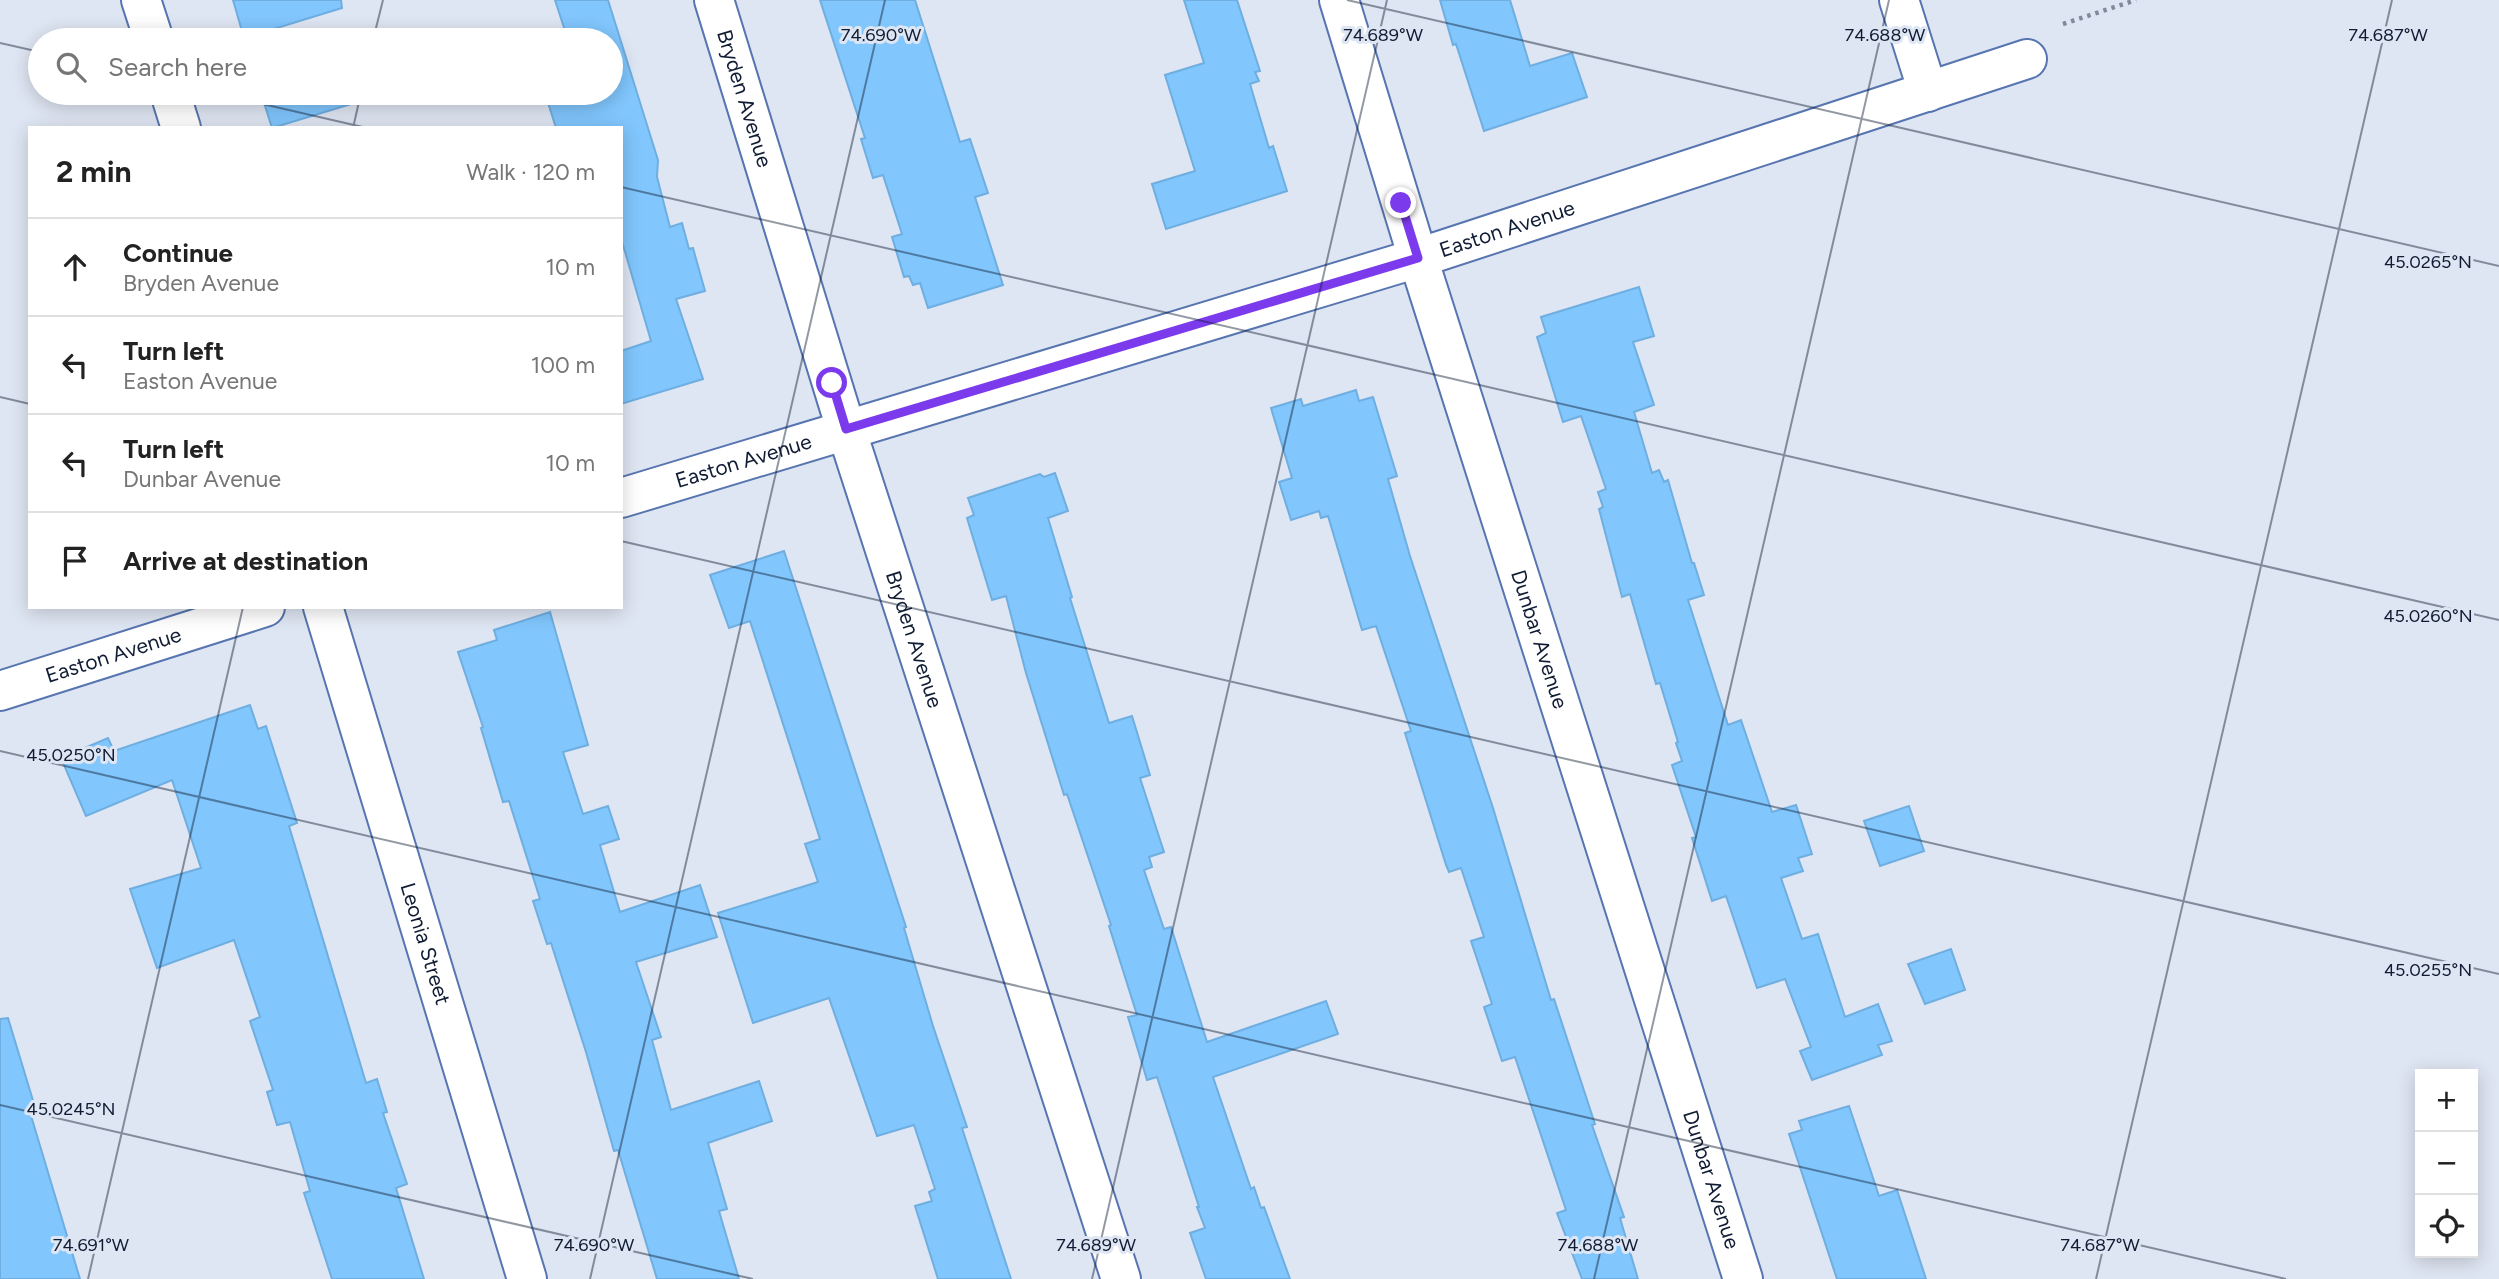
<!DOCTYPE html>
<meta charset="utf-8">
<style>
body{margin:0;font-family:Figtree,sans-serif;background:#f6f6f6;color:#222}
.controls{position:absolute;right:21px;bottom:21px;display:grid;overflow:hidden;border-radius:0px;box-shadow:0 4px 18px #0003}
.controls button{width:63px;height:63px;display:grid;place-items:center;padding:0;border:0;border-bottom:2px solid #e0e0e0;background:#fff;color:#222;font:35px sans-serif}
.stop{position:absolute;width:21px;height:21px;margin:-16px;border:5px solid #7c3aed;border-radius:50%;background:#fff}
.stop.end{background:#7c3aed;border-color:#fff;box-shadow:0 2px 7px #0008}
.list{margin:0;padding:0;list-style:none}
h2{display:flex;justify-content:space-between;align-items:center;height:91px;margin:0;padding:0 28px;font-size:30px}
h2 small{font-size:23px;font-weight:400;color:#767676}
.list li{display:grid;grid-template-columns:46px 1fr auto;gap:21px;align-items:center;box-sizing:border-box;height:98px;padding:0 28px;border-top:2px solid #e0e0e0}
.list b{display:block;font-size:26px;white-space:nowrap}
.list p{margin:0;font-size:23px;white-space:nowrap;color:#767676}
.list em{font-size:23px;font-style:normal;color:#767676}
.icon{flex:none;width:38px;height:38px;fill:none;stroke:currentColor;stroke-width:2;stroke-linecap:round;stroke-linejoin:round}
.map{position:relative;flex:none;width:2499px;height:1279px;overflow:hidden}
.search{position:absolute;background:#fff;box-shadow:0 4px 18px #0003;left:28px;top:28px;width:595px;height:77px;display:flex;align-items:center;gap:18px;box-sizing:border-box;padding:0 24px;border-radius:38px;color:#767676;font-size:26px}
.panel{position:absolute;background:#fff;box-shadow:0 4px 18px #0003;left:28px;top:126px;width:595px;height:483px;border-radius:0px}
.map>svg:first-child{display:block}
.building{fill:#81c6fd;stroke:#6eaee1;stroke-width:2}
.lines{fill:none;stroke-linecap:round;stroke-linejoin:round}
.street-casing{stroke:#5775b1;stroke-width:42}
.path{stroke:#818a9c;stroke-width:4.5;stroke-dasharray:3.5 5;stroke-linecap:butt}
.street{stroke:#fff;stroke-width:38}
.route{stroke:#7c3aed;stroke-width:9}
.ticks{fill:none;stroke:#101c34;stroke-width:2;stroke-opacity:0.45}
.labels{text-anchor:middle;stroke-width:6;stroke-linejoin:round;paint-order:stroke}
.street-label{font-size:21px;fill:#101c34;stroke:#dfe6f3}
.ticks-label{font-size:18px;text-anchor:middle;fill:#101c34;stroke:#dfe6f3;stroke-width:6;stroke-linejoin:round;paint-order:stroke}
</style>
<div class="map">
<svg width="2499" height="1279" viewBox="0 0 2499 1279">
<rect width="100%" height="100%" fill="#dfe6f3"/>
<g class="building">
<path d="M 233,0 L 341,0 L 342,8 L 244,38 Z"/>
<path d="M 555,0 L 608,0 L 658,160 L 657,177 L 670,227 L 682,223 L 689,249 L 693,248 L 705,291 L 676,299 L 703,379 L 621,404 L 621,351 L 651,341 L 621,238 L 621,128 L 556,128 L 545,93 L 611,93 L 611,40 L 568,40 Z"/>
<path d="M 820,0 L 915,0 L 960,142 L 970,139 L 988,193 L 975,197 L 1003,285 L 928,308 L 920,283 L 913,285 L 909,276 L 904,277 L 892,237 L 902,234 L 883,175 L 873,178 L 861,139 L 865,138 Z"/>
<path d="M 1184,0 L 1237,0 L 1260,71 L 1255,72 L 1259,81 L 1250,84 L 1269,148 L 1273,146 L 1287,191 L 1166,229 L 1152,184 L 1195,171 L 1165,75 L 1204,63 Z"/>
<path d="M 1440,0 L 1510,0 L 1530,66 L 1572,53 L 1587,97 L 1484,131 L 1456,44 L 1453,45 Z"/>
<path d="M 261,93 L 360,93 L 361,101 L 272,128 Z"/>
<path d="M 1639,287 L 1654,336 L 1633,342 L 1654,405 L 1634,412 L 1652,473 L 1659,470 L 1664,482 L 1668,480 L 1692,563 L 1694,563 L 1704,595 L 1688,600 L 1728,725 L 1741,720 L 1772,812 L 1796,805 L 1812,854 L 1798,858 L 1803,871 L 1781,878 L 1802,939 L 1818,934 L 1845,1017 L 1878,1004 L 1892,1041 L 1878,1045 L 1882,1055 L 1812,1080 L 1800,1051 L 1811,1047 L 1785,979 L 1757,988 L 1726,896 L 1712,901 L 1692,838 L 1696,837 L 1672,765 L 1682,761 L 1676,743 L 1678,742 L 1660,683 L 1656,684 L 1630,594 L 1622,597 L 1599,509 L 1603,507 L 1598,492 L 1606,489 L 1581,416 L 1563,422 L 1537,337 L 1546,333 L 1541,317 Z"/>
<path d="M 1356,390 L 1359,401 L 1373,397 L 1397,476 L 1388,479 L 1410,556 L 1493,808 L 1551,1000 L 1554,999 L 1595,1124 L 1592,1125 L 1624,1217 L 1620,1218 L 1638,1279 L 1582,1279 L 1557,1213 L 1566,1210 L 1515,1057 L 1502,1061 L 1484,1007 L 1492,1004 L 1471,941 L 1484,937 L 1461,868 L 1449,872 L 1446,865 L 1405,733 L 1411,731 L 1376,626 L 1362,630 L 1328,516 L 1321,518 L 1319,511 L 1291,520 L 1279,482 L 1292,478 L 1271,408 L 1301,399 L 1303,406 Z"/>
<path d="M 1055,473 L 1068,511 L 1048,518 L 1072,597 L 1070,598 L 1109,723 L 1132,716 L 1150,775 L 1140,778 L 1164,852 L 1149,857 L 1152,867 L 1144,870 L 1164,929 L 1171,927 L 1207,1042 L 1326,1001 L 1338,1034 L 1213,1077 L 1251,1189 L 1254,1187 L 1261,1208 L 1264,1207 L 1290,1279 L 1206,1279 L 1190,1233 L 1205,1228 L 1197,1207 L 1199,1207 L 1157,1077 L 1147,1080 L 1128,1017 L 1137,1015 L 1109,926 L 1111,925 L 1067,794 L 1064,795 L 1026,673 L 1006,596 L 992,600 L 967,518 L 974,515 L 968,498 L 1040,474 L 1044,477 Z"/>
<path d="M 784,551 L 906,927 L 904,928 L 933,1026 L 967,1127 L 962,1128 L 1011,1279 L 938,1279 L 915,1206 L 932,1201 L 929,1192 L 935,1189 L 914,1125 L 877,1136 L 829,998 L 753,1023 L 718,913 L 818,882 L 805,844 L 820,839 L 750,621 L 729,628 L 710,575 Z"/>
<path d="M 550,612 L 588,745 L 563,752 L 583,814 L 608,806 L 619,839 L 600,845 L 620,912 L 700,885 L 717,937 L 636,962 L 661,1037 L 652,1040 L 671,1110 L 759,1081 L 772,1121 L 708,1143 L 727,1209 L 719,1211 L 739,1279 L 657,1279 L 618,1150 L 614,1151 L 586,1052 L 551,943 L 547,944 L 533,901 L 540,899 L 509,801 L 503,802 L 481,728 L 483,727 L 458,652 L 497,640 L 494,630 Z"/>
<path d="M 250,705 L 258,729 L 266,726 L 297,823 L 289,826 L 366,1083 L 377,1079 L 387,1112 L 383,1113 L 407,1184 L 396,1188 L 424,1279 L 332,1279 L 304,1193 L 310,1191 L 290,1122 L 277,1125 L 267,1092 L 273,1090 L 250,1021 L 260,1017 L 234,940 L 157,968 L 130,889 L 201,868 L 172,780 L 86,816 L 61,758 L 108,738 L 114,751 Z"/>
<path d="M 1909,806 L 1924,851 L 1880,866 L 1864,821 Z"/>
<path d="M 1951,949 L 1965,990 L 1925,1004 L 1908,964 Z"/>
<path d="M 8,1018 L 35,1107 L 29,1109 L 80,1279 L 0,1279 L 0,1019 Z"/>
<path d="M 1849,1106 L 1879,1196 L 1897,1190 L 1926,1279 L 1837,1279 L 1789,1134 L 1802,1130 L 1799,1121 Z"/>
</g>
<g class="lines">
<defs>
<g id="street">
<path d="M 141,0 L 154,40"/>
<path id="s1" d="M 714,0 L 846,429 L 1121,1279"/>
<path id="s2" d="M 1339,0 L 1418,258 L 1743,1279"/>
<path d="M 1899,0 L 1928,92"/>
<path d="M 170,93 L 181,128"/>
<path id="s3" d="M 621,498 L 1418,258 L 2027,59"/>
<path id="s4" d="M 323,607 L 527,1279"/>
<path id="s5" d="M 0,691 L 265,607"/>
</g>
</defs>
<use href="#street" class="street-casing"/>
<path class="path" d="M 2063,24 L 2136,0"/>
<use href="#street" class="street"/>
</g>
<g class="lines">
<path class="route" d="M 832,383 L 846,429 L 1418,258 L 1401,203"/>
</g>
<path class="ticks" d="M 1347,0 L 2499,266M 373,40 L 383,0M 0,43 L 40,52M 215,93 L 367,128M 353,128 L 361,93M 621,187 L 2499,620M 0,397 L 30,404M 621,541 L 2499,974M 0,751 L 2286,1279M 0,1105 L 753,1279M 88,1279 L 243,607M 590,1279 L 885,0M 1092,1279 L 1387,0M 1594,1279 L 1889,0M 2096,1279 L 2392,0"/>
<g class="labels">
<g class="street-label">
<text dy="7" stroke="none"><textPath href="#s1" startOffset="103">Bryden Avenue</textPath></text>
<text dy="7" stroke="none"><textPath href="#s3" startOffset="926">Easton Avenue</textPath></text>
<text dy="7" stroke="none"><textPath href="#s3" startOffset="128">Easton Avenue</textPath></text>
<text dy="7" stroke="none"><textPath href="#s1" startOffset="670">Bryden Avenue</textPath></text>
<text dy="7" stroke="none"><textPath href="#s2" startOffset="670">Dunbar Avenue</textPath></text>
<text dy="7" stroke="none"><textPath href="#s5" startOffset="119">Easton Avenue</textPath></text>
<text dy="7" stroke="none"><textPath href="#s4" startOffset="352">Leonia Street</textPath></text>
<text dy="7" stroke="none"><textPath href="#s2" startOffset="1237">Dunbar Avenue</textPath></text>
</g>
</g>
<g class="ticks-label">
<text x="881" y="41">74.690°W</text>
<text x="1383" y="41">74.689°W</text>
<text x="1885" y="41">74.688°W</text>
<text x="2388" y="41">74.687°W</text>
<text x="2428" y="268">45.0265°N</text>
<text x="2428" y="622">45.0260°N</text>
<text x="71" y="761">45.0250°N</text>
<text x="2428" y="976">45.0255°N</text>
<text x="71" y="1115">45.0245°N</text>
<text x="91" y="1251">74.691°W</text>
<text x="594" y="1251">74.690°W</text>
<text x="1096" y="1251">74.689°W</text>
<text x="1598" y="1251">74.688°W</text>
<text x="2100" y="1251">74.687°W</text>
</g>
</svg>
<div class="controls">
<button>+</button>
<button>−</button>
<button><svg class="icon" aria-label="locate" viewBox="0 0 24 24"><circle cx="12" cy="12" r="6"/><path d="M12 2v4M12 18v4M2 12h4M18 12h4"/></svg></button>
</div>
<div class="stop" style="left:832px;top:383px"></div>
<div class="stop end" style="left:1401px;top:203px"></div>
<div class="search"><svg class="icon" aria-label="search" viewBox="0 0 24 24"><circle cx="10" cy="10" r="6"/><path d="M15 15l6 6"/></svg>Search here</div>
<section class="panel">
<h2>2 min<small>Walk · 120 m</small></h2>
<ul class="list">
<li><svg class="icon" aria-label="ahead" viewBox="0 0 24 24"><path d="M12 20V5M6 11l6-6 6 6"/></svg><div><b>Continue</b><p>Bryden Avenue</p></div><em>10 m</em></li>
<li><svg class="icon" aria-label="left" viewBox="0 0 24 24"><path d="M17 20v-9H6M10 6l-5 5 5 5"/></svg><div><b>Turn left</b><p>Easton Avenue</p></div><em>100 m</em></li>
<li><svg class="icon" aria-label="left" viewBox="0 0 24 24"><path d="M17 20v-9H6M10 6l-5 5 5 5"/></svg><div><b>Turn left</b><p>Dunbar Avenue</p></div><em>10 m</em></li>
<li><svg class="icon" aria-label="arrive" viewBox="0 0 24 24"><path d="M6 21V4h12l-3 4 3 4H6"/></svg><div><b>Arrive at destination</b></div></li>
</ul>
</section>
</div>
